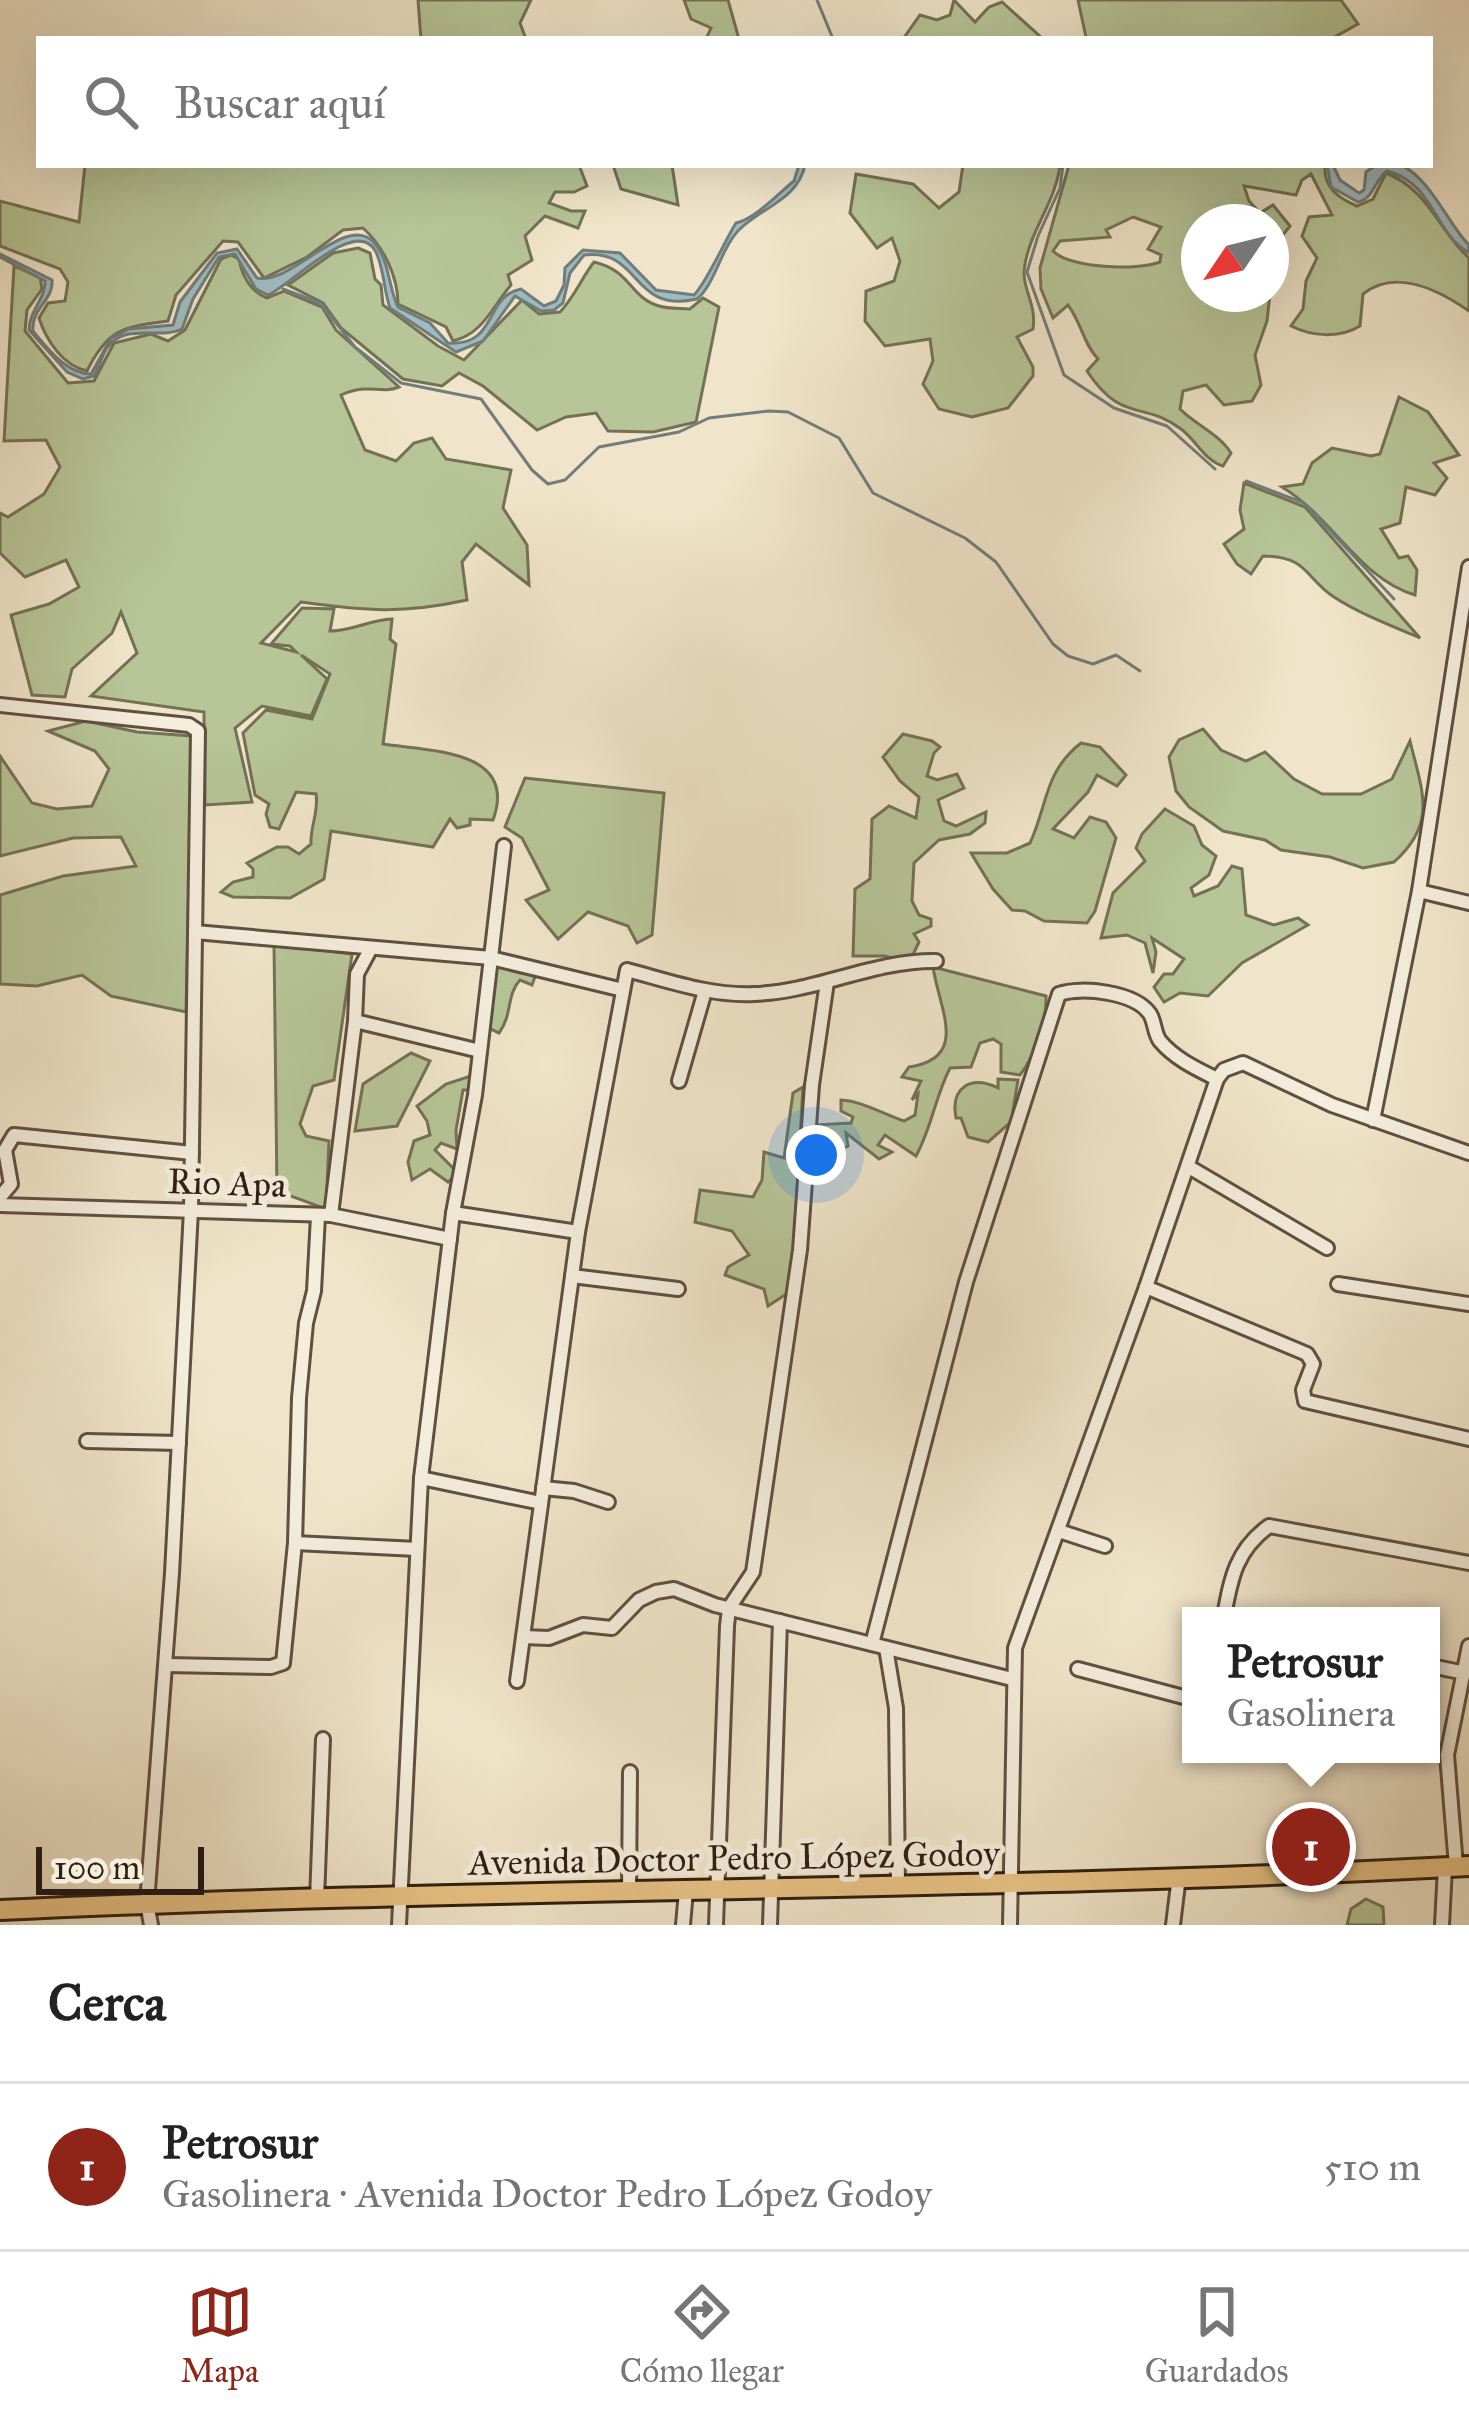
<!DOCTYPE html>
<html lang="es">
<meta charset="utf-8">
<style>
body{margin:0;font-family:"IM FELL Great Primer",serif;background:#f2f2f2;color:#222}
.compass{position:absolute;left:1181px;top:204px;width:108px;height:108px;border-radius:50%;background:#fff;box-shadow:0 12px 48px #0002;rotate:235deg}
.scale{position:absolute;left:36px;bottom:30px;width:168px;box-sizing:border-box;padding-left:12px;border:6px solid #2f1f12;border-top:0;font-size:33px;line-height:42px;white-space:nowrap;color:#2f1f12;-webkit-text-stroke:9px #f5eedd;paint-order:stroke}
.you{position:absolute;left:816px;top:1155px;width:42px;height:42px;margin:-30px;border:9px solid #fff;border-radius:50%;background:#1a73e8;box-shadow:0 0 0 18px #1a73e833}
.badge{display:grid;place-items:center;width:78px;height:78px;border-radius:50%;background:#8f2418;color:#fff;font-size:39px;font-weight:700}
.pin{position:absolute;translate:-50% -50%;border:6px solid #fff;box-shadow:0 3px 12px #0006}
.popup{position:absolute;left:1182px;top:1607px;width:258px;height:156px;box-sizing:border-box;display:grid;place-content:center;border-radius:0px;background:#fff;filter:drop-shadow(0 3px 9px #0005);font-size:39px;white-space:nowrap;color:#767676}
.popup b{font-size:45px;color:#222}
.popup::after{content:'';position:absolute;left:50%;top:100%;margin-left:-24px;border:24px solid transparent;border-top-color:#fff}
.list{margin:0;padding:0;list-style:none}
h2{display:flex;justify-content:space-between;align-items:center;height:156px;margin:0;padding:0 48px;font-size:51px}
h2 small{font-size:39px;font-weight:400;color:#767676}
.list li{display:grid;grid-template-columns:78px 1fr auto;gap:36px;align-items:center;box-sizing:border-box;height:168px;padding:0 48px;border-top:3px solid #e0e0e0}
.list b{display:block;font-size:45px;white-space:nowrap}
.list p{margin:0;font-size:39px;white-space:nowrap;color:#767676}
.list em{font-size:39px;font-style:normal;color:#767676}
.icon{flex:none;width:66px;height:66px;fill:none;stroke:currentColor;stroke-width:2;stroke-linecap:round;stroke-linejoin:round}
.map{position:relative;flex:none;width:1469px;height:1925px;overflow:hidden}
.search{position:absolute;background:#fff;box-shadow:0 12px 48px #0002;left:36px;right:36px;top:36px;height:132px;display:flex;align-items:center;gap:30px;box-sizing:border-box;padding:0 42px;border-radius:0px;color:#767676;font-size:45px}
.sheet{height:324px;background:#fff}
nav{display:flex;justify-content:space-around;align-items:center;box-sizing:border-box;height:168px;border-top:3px solid #e0e0e0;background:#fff;font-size:33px;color:#767676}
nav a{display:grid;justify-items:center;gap:6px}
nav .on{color:#8f2418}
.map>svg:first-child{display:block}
.green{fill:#b7c598;stroke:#737255;stroke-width:3;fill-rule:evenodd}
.water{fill:#9fbcc1;stroke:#727d7b;stroke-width:3}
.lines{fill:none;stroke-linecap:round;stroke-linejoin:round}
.stream{stroke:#727d7b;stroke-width:3}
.minor-casing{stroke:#5f5040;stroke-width:18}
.primary-casing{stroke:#2f1f12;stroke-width:24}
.minor{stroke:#f5eedd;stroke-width:12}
.primary{stroke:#e8c285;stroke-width:18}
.labels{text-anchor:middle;stroke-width:10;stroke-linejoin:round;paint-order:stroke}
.street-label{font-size:36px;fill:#2f1f12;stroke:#f5eedd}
</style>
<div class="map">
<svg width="1469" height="1925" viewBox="0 0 1469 1925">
<rect width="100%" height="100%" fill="#f0e5ca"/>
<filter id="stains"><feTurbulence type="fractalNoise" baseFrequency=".00167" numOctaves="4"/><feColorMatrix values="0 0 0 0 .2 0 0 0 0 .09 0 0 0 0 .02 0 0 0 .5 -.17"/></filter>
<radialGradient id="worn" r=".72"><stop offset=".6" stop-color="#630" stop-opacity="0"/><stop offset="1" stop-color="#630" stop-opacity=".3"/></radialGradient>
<g class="green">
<path d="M 418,0 L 531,0 L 520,23 L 526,39 L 421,39 Z"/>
<path d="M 684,0 L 728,0 L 739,39 L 706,39 L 711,28 L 691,19 Z"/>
<path d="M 954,0 L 975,22 L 989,7 L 1002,2 L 1043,39 L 903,39 L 920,15 L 937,20 L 950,15 Z"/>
<path d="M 1078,0 L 1341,0 L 1358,24 L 1331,39 L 1083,39 L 1086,37 Z"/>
<path d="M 85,165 L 579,165 L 587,186 L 574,192 L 555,192 L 549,203 L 571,211 L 585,211 L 578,228 L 545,216 L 525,236 L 532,260 L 508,275 L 511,285 C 492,307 483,334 453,341 L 446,327 L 398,304 C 398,276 383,246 363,228 L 343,230 L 307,257 L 264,278 L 238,242 L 223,241 L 176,295 L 168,321 C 124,327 108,328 87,371 C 63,366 46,340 39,318 L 48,303 L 65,301 L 68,282 L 60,269 L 0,246 L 0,201 L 79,222 Z"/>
<path d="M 613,165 L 672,165 L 678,205 L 621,189 Z"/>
<path d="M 963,165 L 1060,165 C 1056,201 1031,229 1025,264 C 1020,288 1037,302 1033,329 L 1017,337 L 1033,367 L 1033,376 L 1008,408 L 972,417 L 939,409 L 923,384 L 933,361 L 930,339 L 885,346 L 865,321 L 866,291 L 894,281 L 900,261 L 892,238 L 877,248 L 850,213 L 856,174 L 913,184 L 939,208 L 959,192 Z"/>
<path d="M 1069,165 L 1325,165 C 1323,187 1338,198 1357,206 L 1373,199 L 1386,173 C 1429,190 1438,230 1469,258 L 1469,311 C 1439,290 1395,268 1363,294 L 1360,326 C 1339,339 1311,336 1291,326 L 1303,309 L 1306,281 L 1317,258 L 1302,236 L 1309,217 L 1332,215 L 1311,174 L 1302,180 L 1296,195 L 1244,186 L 1249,201 L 1260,213 L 1273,205 L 1290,226 L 1271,250 L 1271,222 L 1199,222 L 1199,294 L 1270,294 L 1267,321 L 1255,355 L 1261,385 L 1252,401 L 1224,405 L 1206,385 L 1183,391 L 1180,409 C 1196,425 1219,434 1231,453 L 1223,466 C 1205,461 1196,440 1181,429 C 1142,400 1122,424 1087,371 L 1098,359 C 1083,343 1082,324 1068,305 L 1053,318 L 1041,289 L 1040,268 ZM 1133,217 L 1161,227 L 1148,249 L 1161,255 L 1160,262 C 1137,271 1070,268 1053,251 L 1060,241 L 1110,237 L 1106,230 Z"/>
<path d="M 358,248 L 370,253 L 375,279 L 381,285 L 383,305 L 438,346 L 464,360 L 522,300 L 539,314 L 560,312 C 575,296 581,279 594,262 C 632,271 629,297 659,306 C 668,309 681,308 690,309 L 703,298 L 719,307 L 696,422 L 653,432 L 608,431 L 596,413 L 566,417 L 537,430 L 483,386 L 459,373 L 442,386 L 403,379 L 341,328 L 323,303 L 288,285 L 333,253 Z"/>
<path d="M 231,255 L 239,259 C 242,276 251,292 267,298 L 284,291 L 322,307 L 336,330 L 399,387 C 379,395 369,382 341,395 L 365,450 L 396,461 L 414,443 L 432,438 L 446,459 L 511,470 L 503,508 L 527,545 L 529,585 L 476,544 L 462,562 L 467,600 C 403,614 366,611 301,602 L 261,643 L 296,652 L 290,646 L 271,644 L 302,608 L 334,609 L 330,631 C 353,631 369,620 392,619 L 390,639 L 396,644 L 383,744 C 428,751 519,749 493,820 L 470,819 L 470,825 L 457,828 L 450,819 L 433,847 L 331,831 L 324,879 L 290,898 L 233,897 L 221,892 L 233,882 L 253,877 L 253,869 L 247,863 L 277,847 L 288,847 L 299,854 L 311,844 C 310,827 319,812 316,794 L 296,792 L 279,829 L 270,827 L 266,814 L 269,804 L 255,795 L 243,733 L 266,710 L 312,719 L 330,674 L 301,655 L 327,679 L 311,716 L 262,706 L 235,728 L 252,802 L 205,805 L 204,712 L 91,696 L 137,653 L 121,612 L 112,633 L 72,669 L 65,697 L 32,695 L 11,615 L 49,604 L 79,587 L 66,560 L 25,577 L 0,553 L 0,513 L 8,517 L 44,494 L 60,467 L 46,440 L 4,441 L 14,266 L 40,277 L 42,289 L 27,310 L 25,331 L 68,383 L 94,381 L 114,343 L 151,334 L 168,341 L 185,330 L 221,259 Z"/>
<path d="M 1399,397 L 1428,412 L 1459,455 L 1434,463 L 1447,478 L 1435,495 L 1406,487 L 1400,523 L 1381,529 L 1399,558 L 1408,556 L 1417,570 L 1415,595 C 1360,579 1333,518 1282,487 L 1303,484 L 1312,463 L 1332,448 L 1371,456 L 1380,454 Z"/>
<path d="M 1244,483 L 1305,507 L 1420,638 C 1392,626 1360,614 1334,597 C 1304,577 1309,557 1263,556 L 1251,574 L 1237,564 L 1224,544 L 1244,529 L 1240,510 Z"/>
<path d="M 86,721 L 137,732 L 192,736 L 186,1012 L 111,996 L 82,975 L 37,986 L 0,984 L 0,895 L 63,876 L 136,866 L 121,837 L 73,838 L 0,856 L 0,756 L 32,803 L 57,809 L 92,806 L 109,769 L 95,751 L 48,731 Z"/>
<path d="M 1203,729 L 1221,750 L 1246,761 L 1265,752 L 1294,779 L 1322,794 L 1361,794 L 1392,779 L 1410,741 C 1422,791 1438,823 1394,862 L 1363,868 L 1330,857 L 1281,850 L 1265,840 L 1223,831 L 1189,807 L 1176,791 L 1169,757 L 1179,740 Z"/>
<path d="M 903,734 L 932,741 L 940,747 L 934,753 L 927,776 L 937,780 L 957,774 L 964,788 L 938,800 L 944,821 L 956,826 L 986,812 L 985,823 L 970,834 L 939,840 L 914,863 L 912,901 L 919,915 L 931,919 L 931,926 L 914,934 L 919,942 L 909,963 L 885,956 L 853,956 L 855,889 L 870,879 L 872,819 L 889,806 L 916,818 L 919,797 L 900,781 L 883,757 Z"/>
<path d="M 1081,743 L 1100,747 L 1126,775 L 1117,786 L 1097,775 L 1088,792 L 1053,829 L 1074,838 L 1090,817 L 1106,822 L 1116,838 L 1095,911 L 1087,923 L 1044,921 L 1025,911 L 1012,910 L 993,889 L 971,853 L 1007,853 L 1030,843 C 1048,804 1044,772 1081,743 Z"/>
<path d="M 525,778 L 664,793 L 652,935 L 637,943 L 628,926 L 588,912 L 558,939 L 526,900 L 549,890 L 522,838 L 505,827 Z"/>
<path d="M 1165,809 L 1194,826 L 1202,845 L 1216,856 L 1209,875 L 1191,888 L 1194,896 L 1218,886 L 1232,866 L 1242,869 L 1246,915 L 1274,925 L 1298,918 L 1308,925 L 1242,963 L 1208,996 L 1180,993 L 1164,1002 L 1154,987 L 1164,974 L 1173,974 L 1184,959 L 1152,938 L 1156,952 L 1153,973 L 1145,943 L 1127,935 L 1101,938 L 1113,893 L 1145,861 L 1136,848 L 1142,834 Z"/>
<path d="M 274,944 L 352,954 L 334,1080 L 313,1086 L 300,1124 L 306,1136 L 329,1141 L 326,1209 L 277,1191 Z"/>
<path d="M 493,959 L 537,971 L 532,985 L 520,980 C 506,995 513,1014 499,1033 L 489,1028 Z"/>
<path d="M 933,967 L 1046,996 C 1047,1021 1035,1056 1020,1075 L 1001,1072 L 1001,1044 L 993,1039 L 980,1043 L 971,1067 L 950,1068 C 935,1097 932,1127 916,1156 L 885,1135 L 878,1145 L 892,1152 L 879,1159 L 846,1133 L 848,1146 L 837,1152 L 826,1148 L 813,1125 L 851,1123 L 853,1117 L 841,1111 L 841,1100 C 862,1101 883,1114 904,1121 L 915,1115 L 918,1094 L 912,1100 L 921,1081 L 902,1077 L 909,1067 C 970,1058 939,1009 933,967 Z"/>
<path d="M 411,1053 L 430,1061 L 397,1126 L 355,1131 L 363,1084 Z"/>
<path d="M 474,1075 L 476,1090 L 463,1090 L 456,1130 L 457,1149 L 441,1143 L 435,1150 L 458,1173 L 448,1182 L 430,1169 L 412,1180 L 408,1162 L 414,1141 L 430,1135 L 427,1121 L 417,1106 L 446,1084 Z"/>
<path d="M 998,1079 L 1018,1080 L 1011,1122 L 988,1142 L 968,1137 L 961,1118 L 956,1118 C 950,1087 971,1075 998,1088 Z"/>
<path d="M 803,1087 L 791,1291 L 768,1306 L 764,1289 L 725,1275 L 728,1267 L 749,1255 L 732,1231 L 695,1222 L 700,1190 L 753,1197 L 762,1180 L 764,1152 L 784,1158 L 793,1093 Z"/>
<path d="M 1366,1899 L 1383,1907 L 1384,1925 L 1347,1925 L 1351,1909 Z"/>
</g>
<g class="water">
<path d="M 799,165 L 805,165 C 798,199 763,207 741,228 C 721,246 716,283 697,299 C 630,314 642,248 584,255 L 570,273 L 563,303 L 554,310 L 541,311 L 515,296 L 483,341 L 456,352 L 390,308 C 384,291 384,269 376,252 C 357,214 289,287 268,295 L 256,289 L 235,254 L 219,257 L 193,299 L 182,329 C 160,340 124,322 107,348 C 102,356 99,367 94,376 L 83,379 L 67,372 L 29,330 C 29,311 46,298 45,281 L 0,257 L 0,254 L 52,280 C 54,300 31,308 33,331 C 48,349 67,374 91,374 L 111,338 L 129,329 L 173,325 L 180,302 L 217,253 L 237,249 L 257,278 C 292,286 349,208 376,245 C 390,264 389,290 398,307 L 430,323 L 448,343 C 498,347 484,296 521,289 L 544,306 L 556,301 L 564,285 L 565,268 L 583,250 L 620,253 L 656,290 L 694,295 C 707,282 724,242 736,223 C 755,219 779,193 794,181 Z"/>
<path d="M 1327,165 L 1333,165 L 1340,180 L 1359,193 L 1364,190 L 1366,172 C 1414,135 1444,222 1469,245 L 1469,253 C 1433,232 1435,184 1387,171 C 1374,180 1374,199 1358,202 L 1331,187 Z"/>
</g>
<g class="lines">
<g class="stream">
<path d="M 817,0 L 833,39"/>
<path d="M 1063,165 L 1060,188 L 1038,236 L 1027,272 L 1064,375 L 1114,408 L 1167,426 L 1215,469"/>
<path d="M 283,289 L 320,303 L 355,347 L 401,383 L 481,399 L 532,470 L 548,484 L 565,480 L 599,447 L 679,432 L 709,418 L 769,411 L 788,412 L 839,438 L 873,493 L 965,538 L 996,562 L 1053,644 L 1068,656 L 1093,664 L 1116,655 L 1140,671"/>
<path d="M 1246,481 L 1304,503 L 1394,599"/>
</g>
<defs>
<g id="minor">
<path d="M 0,705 L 189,725 L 198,731 L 191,1210 L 172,1573 L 147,1903 L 151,1925"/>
<path d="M 1419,891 L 1469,903"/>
<path d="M 195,932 L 491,958 L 623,990"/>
<path d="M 355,1021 L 357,974 L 371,948"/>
<path d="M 679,1081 L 705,991"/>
<path d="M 1373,1120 L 1419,891 L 1469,567"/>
<path d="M 1189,1167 L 1327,1248"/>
<path d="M 0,1197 L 11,1184 L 5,1150 L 14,1135 L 192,1153"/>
<path d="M 0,1205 L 331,1215 L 450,1239"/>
<path d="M 453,1213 L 578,1232"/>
<path d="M 331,1215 L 355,1021 L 480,1051"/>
<path d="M 572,1276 L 678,1289"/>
<path d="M 1338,1284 L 1469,1304"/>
<path d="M 1146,1287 L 1307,1354 L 1313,1364 L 1303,1390 L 1305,1401 L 1469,1439"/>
<path d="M 87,1441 L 179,1443"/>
<path d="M 421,1478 L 541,1503"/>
<path d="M 543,1488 L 574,1491 L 608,1502"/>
<path d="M 1059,1531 L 1105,1546"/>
<path d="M 295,1543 L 417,1549"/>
<path d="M 1224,1616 C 1231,1578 1236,1550 1269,1526 L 1469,1563"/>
<path d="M 523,1637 L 549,1638 L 583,1625 L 612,1628 L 639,1600 L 656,1592 L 674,1589 L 715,1605 L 1012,1679"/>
<path d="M 872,1644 L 966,1282 L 1059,994 C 1081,986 1135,992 1150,1014 C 1155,1022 1154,1033 1160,1041 C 1175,1059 1197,1069 1217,1079"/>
<path d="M 886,1648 L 896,1708 L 898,1886"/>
<path d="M 166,1665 L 271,1667 L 283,1663 L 295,1543 L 299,1398 L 306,1323 L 314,1291 L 318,1216"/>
<path d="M 1431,1666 L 1465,1673"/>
<path d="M 1078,1669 L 1191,1699"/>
<path d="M 517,1681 L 578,1232 L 627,970 C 669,981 710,996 754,994 C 816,992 874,960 936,961"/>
<path d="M 1456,1866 L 1447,1755 L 1469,1646"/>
<path d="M 629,1892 L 630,1772"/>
<path d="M 317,1900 L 323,1739"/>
<path d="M 399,1925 L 421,1478 L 453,1213 L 475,1095 L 504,846"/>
<path d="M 683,1925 L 686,1891"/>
<path d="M 716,1925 L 727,1626 L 729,1608 L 753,1572 L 800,1250 L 812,1085 L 827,982"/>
<path d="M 770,1925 L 780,1621"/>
<path d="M 1010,1925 L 1015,1648 L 1146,1287 L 1217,1079 L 1224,1070 L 1243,1063 L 1332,1105 L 1469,1153"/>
<path d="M 1173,1925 L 1179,1876"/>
<path d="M 1442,1925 L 1445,1867"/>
</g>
<path id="primary" d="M 0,1910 C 489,1887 980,1892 1469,1866"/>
</defs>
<use href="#minor" class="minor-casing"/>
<use href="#primary" class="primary-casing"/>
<use href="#minor" class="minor"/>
<use href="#primary" class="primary"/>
</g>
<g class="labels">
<g class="street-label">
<text transform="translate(227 1182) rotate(2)" y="13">Rio Apa</text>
<text transform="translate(734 1857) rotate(-1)" y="13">Avenida Doctor Pedro López Godoy</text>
</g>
</g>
<rect width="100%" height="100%" filter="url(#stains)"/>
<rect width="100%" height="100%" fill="url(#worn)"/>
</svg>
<svg class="compass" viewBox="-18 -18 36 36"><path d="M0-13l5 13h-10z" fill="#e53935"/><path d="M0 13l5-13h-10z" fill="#767676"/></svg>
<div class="scale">100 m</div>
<div class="you"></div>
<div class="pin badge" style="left:1311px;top:1847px">1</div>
<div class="popup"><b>Petrosur</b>Gasolinera</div>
<div class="search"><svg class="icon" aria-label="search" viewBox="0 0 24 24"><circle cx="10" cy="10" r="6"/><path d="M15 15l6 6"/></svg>Buscar aquí</div>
</div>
<section class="sheet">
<h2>Cerca<small></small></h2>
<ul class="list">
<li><span class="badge">1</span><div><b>Petrosur</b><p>Gasolinera · Avenida Doctor Pedro López Godoy</p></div><em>510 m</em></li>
</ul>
</section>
<nav>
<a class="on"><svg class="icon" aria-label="map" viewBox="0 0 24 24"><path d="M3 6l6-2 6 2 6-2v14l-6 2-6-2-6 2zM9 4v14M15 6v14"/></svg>Mapa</a>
<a><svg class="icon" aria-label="directions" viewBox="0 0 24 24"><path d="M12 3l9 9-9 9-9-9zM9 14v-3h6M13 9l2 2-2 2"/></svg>Cómo llegar</a>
<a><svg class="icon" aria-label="saved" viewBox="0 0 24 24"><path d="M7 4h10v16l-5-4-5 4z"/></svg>Guardados</a>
</nav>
